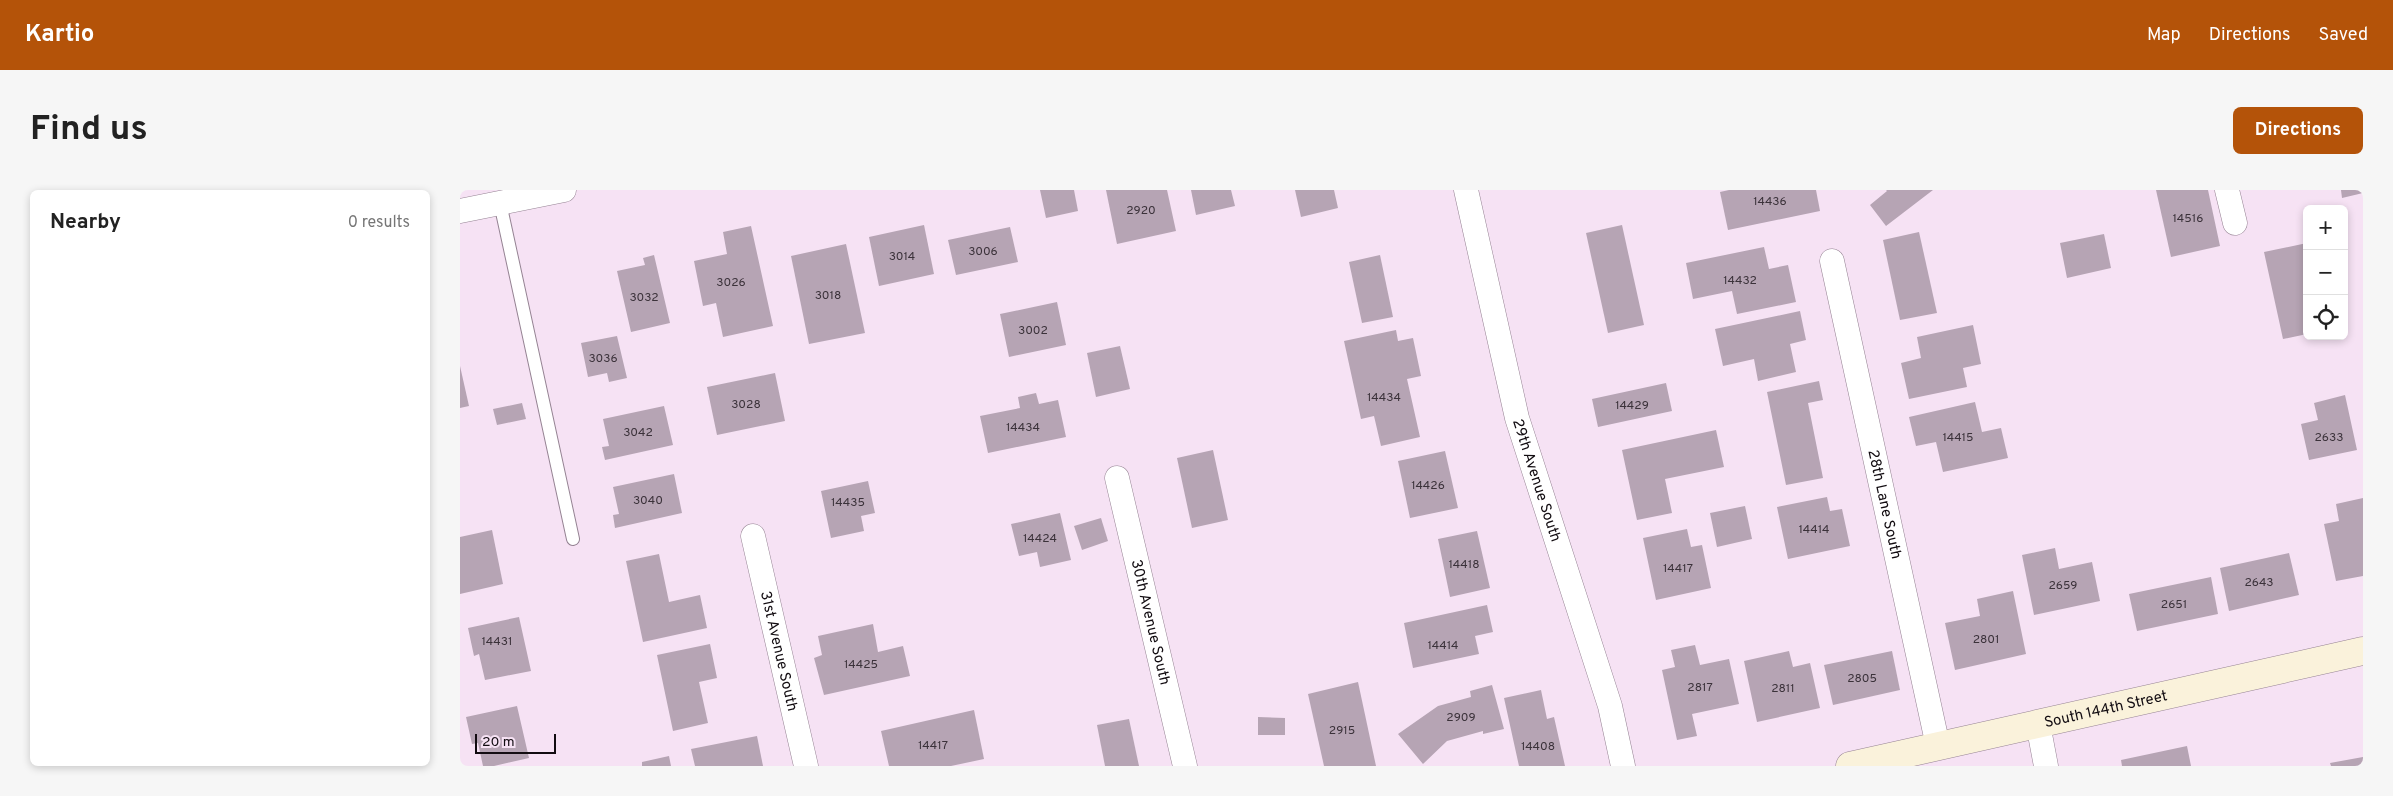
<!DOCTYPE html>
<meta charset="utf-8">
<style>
body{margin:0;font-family:Overpass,sans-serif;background:#f6f6f6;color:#222}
.controls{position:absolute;right:15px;top:15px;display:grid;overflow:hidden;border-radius:8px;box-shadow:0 2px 8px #0003}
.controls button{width:45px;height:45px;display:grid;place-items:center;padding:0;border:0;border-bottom:1px solid #e0e0e0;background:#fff;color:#222;font:25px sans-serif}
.scale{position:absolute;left:15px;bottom:12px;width:81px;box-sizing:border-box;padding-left:5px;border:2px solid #120c11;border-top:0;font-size:14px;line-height:18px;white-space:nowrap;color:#120c11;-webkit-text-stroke:4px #f6e2f4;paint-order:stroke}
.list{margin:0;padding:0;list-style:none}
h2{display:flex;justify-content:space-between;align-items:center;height:65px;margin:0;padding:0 20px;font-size:21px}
h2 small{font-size:16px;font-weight:400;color:#767676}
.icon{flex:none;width:28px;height:28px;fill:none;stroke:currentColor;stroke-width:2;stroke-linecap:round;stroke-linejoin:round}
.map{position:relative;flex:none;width:1903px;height:576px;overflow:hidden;border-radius:8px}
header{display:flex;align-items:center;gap:30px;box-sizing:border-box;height:70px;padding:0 25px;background:#b45309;color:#fff}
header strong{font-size:24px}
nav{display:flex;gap:28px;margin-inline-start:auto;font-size:18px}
.intro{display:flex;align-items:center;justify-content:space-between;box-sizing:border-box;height:120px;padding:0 30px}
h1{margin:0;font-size:35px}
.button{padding:12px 22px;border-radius:8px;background:#b45309;color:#fff;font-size:18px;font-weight:700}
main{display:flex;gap:30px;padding:0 30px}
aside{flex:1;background:#fff;border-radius:8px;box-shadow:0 2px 8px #0003}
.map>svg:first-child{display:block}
.building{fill:#b6a4b4}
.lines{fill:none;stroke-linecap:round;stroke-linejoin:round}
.lane-casing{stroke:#958393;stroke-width:14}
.street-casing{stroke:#958393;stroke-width:25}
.secondary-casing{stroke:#958393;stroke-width:29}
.lane{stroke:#fff;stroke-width:12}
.street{stroke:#fff;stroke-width:24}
.secondary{stroke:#faf2db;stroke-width:28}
.labels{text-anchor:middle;stroke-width:4;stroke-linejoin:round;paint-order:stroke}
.number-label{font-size:12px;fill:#3b323a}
.street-label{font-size:15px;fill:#120c11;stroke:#f6e2f4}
</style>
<header>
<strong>Kartio</strong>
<nav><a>Map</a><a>Directions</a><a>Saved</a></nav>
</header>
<div class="intro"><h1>Find us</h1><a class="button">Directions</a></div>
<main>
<aside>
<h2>Nearby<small>0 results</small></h2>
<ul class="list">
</ul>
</aside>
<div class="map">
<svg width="1903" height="576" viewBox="0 0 1903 576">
<rect width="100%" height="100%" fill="#f6e2f4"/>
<g class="building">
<path d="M 580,0 L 614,0 L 618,21 L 586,28 Z"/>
<path d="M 646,0 L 707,0 L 716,41 L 657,54 Z"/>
<path d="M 731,0 L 771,0 L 775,16 L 736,25 Z"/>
<path d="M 835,0 L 874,0 L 878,18 L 841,27 Z"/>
<path d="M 1269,0 L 1356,0 L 1360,21 L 1268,40 L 1260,2 Z"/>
<path d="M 1426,0 L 1473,0 L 1426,36 L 1410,15 L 1427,1 Z"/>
<path d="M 1696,0 L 1748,0 L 1760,56 L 1711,67 Z"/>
<path d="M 1881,0 L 1903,0 L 1903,3 L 1882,8 Z"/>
<path d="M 464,35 L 474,84 L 419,96 L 409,47 Z"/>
<path d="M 1162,35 L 1184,135 L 1148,143 L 1126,43 Z"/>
<path d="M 291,36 L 313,136 L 263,147 L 256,113 L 243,116 L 234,71 L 267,64 L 263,42 Z"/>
<path d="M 550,37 L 558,72 L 496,85 L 488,50 Z"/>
<path d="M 1459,42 L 1477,123 L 1440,130 L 1423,50 Z"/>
<path d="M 1644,44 L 1651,78 L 1607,88 L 1600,53 Z"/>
<path d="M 1847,53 L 1847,144 L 1823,149 L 1804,62 Z"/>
<path d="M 386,54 L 405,143 L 349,154 L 331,66 Z"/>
<path d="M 1304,57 L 1309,79 L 1328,75 L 1336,112 L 1277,124 L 1272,101 L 1233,109 L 1226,73 Z"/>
<path d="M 194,65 L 210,133 L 171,142 L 157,81 L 185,75 L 183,68 Z"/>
<path d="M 920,65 L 933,127 L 902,133 L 889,72 Z"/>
<path d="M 597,112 L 606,155 L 549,167 L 540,124 Z"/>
<path d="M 1340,121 L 1346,150 L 1330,154 L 1336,182 L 1298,191 L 1294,169 L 1263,176 L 1255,139 Z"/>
<path d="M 1513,135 L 1521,174 L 1503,178 L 1507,197 L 1449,209 L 1441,173 L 1461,168 L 1457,147 Z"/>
<path d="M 936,140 L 938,151 L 953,148 L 961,186 L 947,189 L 960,247 L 921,256 L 914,226 L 901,229 L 884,151 Z"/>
<path d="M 157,146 L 167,188 L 149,192 L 147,183 L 128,187 L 121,153 Z"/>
<path d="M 660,156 L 670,199 L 636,207 L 627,163 Z"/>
<path d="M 0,176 L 9,216 L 0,218 Z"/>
<path d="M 315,183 L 325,231 L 257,245 L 247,197 Z"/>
<path d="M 1359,191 L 1363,210 L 1348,213 L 1363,288 L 1326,295 L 1307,202 Z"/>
<path d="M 1206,193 L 1212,221 L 1138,237 L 1132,209 Z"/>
<path d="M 576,203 L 579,214 L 598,210 L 606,247 L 528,263 L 520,226 L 560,218 L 558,207 Z"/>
<path d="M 1885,205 L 1897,260 L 1849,270 L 1841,234 L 1858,230 L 1854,213 Z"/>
<path d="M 1515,212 L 1522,242 L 1541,238 L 1548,268 L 1483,282 L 1476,252 L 1456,256 L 1449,227 Z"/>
<path d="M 62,213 L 66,229 L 37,235 L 33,219 Z"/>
<path d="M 204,216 L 213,255 L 145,270 L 142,257 L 149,256 L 143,229 Z"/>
<path d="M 1256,240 L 1264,277 L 1205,289 L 1212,323 L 1177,330 L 1162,260 Z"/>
<path d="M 753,260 L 768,330 L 732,338 L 717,268 Z"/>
<path d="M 985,261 L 998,318 L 950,328 L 938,271 Z"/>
<path d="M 214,284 L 222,323 L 155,338 L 153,325 L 159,324 L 153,297 Z"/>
<path d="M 408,291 L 415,323 L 401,326 L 404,341 L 371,348 L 361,301 Z"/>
<path d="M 1367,307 L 1370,321 L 1382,319 L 1390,356 L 1328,369 L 1317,317 Z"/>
<path d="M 1903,308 L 1903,386 L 1876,391 L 1864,334 L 1879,331 L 1876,314 Z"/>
<path d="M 1285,316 L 1292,349 L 1257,357 L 1250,323 Z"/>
<path d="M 600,323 L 611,370 L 580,377 L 577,362 L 559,366 L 551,334 Z"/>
<path d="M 641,328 L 648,351 L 622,360 L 614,336 Z"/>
<path d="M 1227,339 L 1231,357 L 1242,355 L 1251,398 L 1196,410 L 1183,348 Z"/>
<path d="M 32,340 L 43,394 L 0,404 L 0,347 Z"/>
<path d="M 1017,341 L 1030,398 L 990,407 L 978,349 Z"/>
<path d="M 1595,358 L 1599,379 L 1632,372 L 1640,411 L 1574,425 L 1562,365 Z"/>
<path d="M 1829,363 L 1839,405 L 1769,421 L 1760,378 Z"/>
<path d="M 199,364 L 209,412 L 240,405 L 247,438 L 183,452 L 166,371 Z"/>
<path d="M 1751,387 L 1758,424 L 1677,441 L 1669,404 Z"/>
<path d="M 1553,401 L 1566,464 L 1495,480 L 1485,433 L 1520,426 L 1517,409 Z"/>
<path d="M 1027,415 L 1033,442 L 1015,446 L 1019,464 L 953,478 L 944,433 Z"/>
<path d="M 59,427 L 71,481 L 25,490 L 19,464 L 14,466 L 8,438 Z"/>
<path d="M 413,434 L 418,462 L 443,456 L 450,486 L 364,505 L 354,468 L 362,465 L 358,446 Z"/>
<path d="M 250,454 L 257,488 L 239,492 L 248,533 L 213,541 L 197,465 Z"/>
<path d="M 1235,455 L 1240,475 L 1269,469 L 1279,514 L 1232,524 L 1237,546 L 1217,550 L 1202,480 L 1215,477 L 1211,460 Z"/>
<path d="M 1329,461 L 1333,477 L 1350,473 L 1360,518 L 1297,532 L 1284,471 Z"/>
<path d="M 1432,461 L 1440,500 L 1373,515 L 1364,475 Z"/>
<path d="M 898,492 L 916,576 L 864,576 L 848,504 Z"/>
<path d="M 1032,495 L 1044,539 L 1023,544 L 1023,541 L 987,551 L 963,574 L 938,544 L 978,516 L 1011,507 L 1010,501 Z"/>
<path d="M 1081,500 L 1087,529 L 1094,527 L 1105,576 L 1059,576 L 1044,508 Z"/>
<path d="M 57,516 L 69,568 L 34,576 L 23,576 L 18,553 L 12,554 L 6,527 Z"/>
<path d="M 514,520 L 524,569 L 491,576 L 429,576 L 421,541 Z"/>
<path d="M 798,527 L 825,528 L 825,545 L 798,545 Z"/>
<path d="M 669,529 L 679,576 L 645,576 L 637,535 Z"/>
<path d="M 297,546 L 303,576 L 235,576 L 231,559 Z"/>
<path d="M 1727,556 L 1731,576 L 1662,576 L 1661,570 Z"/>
<path d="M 209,566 L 211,576 L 182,576 L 182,572 Z"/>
<path d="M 1903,567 L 1903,576 L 1871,576 L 1870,573 Z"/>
</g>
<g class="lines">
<defs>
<path id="lane" d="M 40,13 L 113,349"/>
<g id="street">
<path id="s1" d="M 1006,0 L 1057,228 L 1150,516 L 1163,576"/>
<path d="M 1767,0 L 1775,33"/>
<path d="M 0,21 L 104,0"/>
<path id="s2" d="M 1372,71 L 1478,556"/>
<path id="s3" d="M 657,288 L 725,576"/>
<path id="s4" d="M 293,346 L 346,576"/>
<path d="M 1578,534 L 1586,576"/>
</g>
<g id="secondary">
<path id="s5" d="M 1390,576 L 1903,461"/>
</g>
</defs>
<use href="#lane" class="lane-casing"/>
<use href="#street" class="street-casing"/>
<use href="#secondary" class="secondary-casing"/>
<use href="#lane" class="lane"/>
<use href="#street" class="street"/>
<use href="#secondary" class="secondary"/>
</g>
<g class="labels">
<g class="number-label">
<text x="1310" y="15">14436</text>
<text x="681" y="24">2920</text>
<text x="1728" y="32">14516</text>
<text x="523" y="65">3006</text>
<text x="442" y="70">3014</text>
<text x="1280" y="94">14432</text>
<text x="271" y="96">3026</text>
<text x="368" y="109">3018</text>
<text x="184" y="111">3032</text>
<text x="573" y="144">3002</text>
<text x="143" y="172">3036</text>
<text x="924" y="211">14434</text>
<text x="286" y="218">3028</text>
<text x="1172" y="219">14429</text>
<text x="563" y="241">14434</text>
<text x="178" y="246">3042</text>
<text x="1498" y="251">14415</text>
<text x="1869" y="251">2633</text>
<text x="968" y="299">14426</text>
<text x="188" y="314">3040</text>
<text x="388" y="316">14435</text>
<text x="1354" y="343">14414</text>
<text x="580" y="352">14424</text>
<text x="1004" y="378">14418</text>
<text x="1218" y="382">14417</text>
<text x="1799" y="396">2643</text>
<text x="1603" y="399">2659</text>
<text x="1714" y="418">2651</text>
<text x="1526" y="453">2801</text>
<text x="37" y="455">14431</text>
<text x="983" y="459">14414</text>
<text x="401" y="478">14425</text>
<text x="1402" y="492">2805</text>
<text x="1240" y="501">2817</text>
<text x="1323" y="502">2811</text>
<text x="1001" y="531">2909</text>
<text x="882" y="544">2915</text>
<text x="473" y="559">14417</text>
<text x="1078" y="560">14408</text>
</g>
<g class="street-label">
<text dy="5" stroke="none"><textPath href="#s1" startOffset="299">29th Avenue South</textPath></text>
<text dy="5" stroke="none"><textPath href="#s2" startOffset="249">28th Lane South</textPath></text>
<text dy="5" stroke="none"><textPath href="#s3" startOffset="148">30th Avenue South</textPath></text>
<text dy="5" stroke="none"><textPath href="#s4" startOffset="118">31st Avenue South</textPath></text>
<text dy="5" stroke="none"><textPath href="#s5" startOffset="262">South 144th Street</textPath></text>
</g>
</g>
</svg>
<div class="controls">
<button>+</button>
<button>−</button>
<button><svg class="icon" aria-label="locate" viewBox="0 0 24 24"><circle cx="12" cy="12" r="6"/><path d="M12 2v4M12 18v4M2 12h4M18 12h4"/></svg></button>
</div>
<div class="scale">20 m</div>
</div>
</main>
